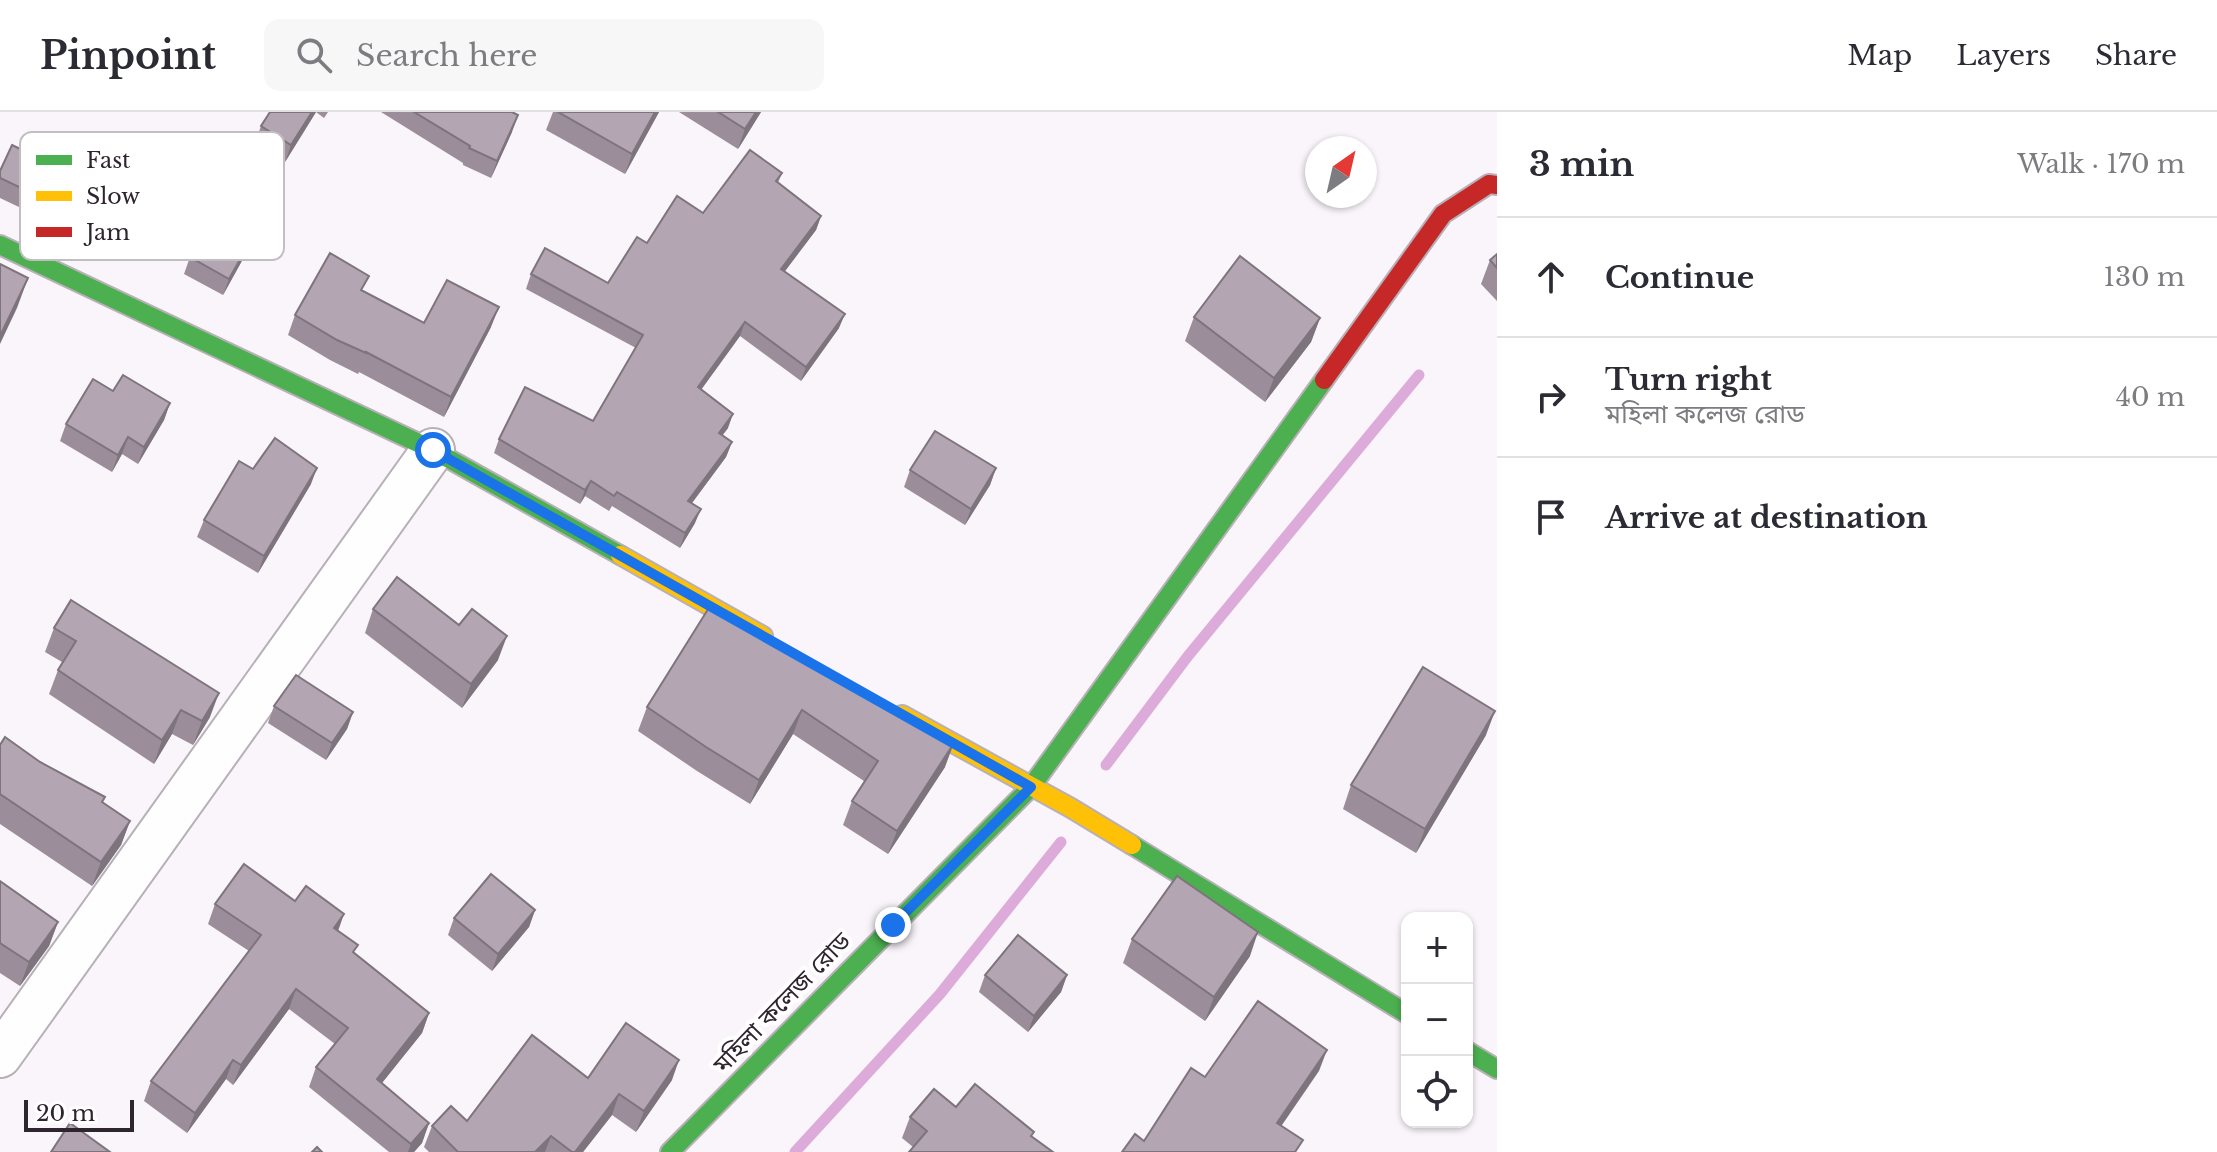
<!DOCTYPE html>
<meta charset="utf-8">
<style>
body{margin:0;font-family:"Libre Baskerville","Noto Sans Bengali",serif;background:#f7f7f7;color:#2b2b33}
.controls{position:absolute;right:24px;bottom:24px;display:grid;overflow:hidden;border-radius:16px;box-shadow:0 2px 6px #0004}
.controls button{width:72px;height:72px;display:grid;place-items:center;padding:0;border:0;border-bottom:2px solid #e1e1e2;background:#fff;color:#2b2b33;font:40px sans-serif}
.compass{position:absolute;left:1305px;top:24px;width:72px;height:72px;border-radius:50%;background:#fff;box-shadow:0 2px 6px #0004;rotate:34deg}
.scale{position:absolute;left:24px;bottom:20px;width:110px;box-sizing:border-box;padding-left:8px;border:4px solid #2e252e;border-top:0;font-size:22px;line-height:28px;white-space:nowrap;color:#2e252e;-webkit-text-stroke:6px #fff;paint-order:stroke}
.stop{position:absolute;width:24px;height:24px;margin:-18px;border:6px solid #1a73e8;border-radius:50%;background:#fff}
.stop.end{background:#1a73e8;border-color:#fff;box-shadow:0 2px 8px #0008}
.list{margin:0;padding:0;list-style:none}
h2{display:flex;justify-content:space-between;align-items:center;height:104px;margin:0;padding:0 32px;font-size:34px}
h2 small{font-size:26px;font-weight:400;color:#7c7c81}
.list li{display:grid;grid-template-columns:52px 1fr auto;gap:24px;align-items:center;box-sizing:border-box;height:120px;padding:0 32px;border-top:2px solid #e1e1e2}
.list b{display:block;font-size:30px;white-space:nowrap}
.list p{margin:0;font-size:26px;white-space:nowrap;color:#7c7c81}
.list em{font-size:26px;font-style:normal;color:#7c7c81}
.icon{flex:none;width:44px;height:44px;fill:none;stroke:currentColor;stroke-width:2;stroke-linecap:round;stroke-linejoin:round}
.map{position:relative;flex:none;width:1497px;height:1040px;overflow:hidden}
header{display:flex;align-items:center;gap:48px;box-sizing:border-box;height:112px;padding:0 40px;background:#fff;border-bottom:2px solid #e1e1e2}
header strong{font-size:38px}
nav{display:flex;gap:44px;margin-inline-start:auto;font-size:28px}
.search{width:560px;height:72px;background:#f7f7f7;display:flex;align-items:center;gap:20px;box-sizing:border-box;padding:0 28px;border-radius:16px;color:#7c7c81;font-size:30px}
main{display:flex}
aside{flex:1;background:#fff}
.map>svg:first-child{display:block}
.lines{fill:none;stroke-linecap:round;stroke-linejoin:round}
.stream{stroke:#ddabda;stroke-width:11}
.street-casing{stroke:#b7b0b7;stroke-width:46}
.fast-casing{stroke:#b7b0b7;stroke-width:22}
.slow-casing{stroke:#b7b0b7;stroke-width:22}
.jam-casing{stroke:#b7b0b7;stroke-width:22}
.street{stroke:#fefefe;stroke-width:42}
.fast{stroke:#4caf50;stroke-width:18}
.slow{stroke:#ffc107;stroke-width:18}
.jam{stroke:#c62828;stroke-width:18}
.wall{fill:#9b8e9a}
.shaded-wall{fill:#7e747d}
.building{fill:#b4a5b3;stroke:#7e747d;stroke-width:2}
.route{stroke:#1a73e8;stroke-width:10}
.labels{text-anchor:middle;stroke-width:8;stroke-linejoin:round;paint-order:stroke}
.street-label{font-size:24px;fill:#2e252e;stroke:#fff}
.key{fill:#fff;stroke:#c0bec0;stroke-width:2}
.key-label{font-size:22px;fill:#2e252e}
</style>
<header>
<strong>Pinpoint</strong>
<div class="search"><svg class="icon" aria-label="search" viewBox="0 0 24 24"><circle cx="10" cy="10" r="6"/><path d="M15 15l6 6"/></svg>Search here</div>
<nav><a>Map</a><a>Layers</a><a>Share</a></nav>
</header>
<main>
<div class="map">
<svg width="1497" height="1040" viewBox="0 0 1497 1040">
<rect width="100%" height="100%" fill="#faf5fa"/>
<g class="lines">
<g class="stream">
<path d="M 1106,653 L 1188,544 L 1419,263"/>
<path d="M 795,1040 L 940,882 L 1061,730"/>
</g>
<defs>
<path id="street" d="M 0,944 L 433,338"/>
<g id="fast">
<path d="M 0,133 L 433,338 L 620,443"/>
<path d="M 1132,733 L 1407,902"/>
<path d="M 1467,939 L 1497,957"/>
<path d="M 670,1040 L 1031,675 L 1324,268"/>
</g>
<g id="slow">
<path d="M 620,443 L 763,524"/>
<path d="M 902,603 L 1071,696 L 1132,733"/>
</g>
<path id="jam" d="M 1324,268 L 1443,102 L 1489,72 L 1497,73"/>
</defs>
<use href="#street" class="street-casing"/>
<use href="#fast" class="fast-casing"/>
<use href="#slow" class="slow-casing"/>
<use href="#jam" class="jam-casing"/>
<use href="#street" class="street"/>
<use href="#fast" class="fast"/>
<use href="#slow" class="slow"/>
<use href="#jam" class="jam"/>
</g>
<g class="wall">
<path d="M 270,0 L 328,0 L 324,6 L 316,0 L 285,50 L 255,31 L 261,14 Z"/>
<path d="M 381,0 L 512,0 L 512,20 L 491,66 L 463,53 L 463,51 Z"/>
<path d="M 553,0 L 659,0 L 625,62 L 546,18 Z"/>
<path d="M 679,0 L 761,0 L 738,37 Z"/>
<path d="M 0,59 L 103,77 L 97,94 L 82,125 L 0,86 Z"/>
<path d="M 782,61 L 778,71 L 821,104 L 816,118 L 785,159 L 839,216 L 801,269 L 740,224 L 701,278 L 728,316 L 722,323 L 732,330 L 726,345 L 692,391 L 695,411 L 680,436 L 612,394 L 609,399 L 585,384 L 580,392 L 494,341 L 499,327 L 593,309 L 636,236 L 526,177 L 531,162 L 608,171 L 647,131 L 703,101 Z"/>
<path d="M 254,127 L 223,183 L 184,162 L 190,145 Z"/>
<path d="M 1497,142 L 1497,189 L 1481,172 L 1490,148 Z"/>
<path d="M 364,180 L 424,211 L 491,215 L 444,305 L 359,260 L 358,262 L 330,248 L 288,223 L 295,203 Z"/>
<path d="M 1194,205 L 1320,206 L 1311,230 L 1265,290 L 1185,229 Z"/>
<path d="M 113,279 L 170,291 L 164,308 L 138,352 L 122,342 L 112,360 L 60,329 L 66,312 Z"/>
<path d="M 996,356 L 990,373 L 965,413 L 904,375 L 910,358 Z"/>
<path d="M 253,357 L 311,372 L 258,461 L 197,425 L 204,408 Z"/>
<path d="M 710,494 L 945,655 L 888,742 L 843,713 L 852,689 L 864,669 L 793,622 L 750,692 L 697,659 L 638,619 L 647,595 Z"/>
<path d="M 373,497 L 498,548 L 462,596 L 365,521 Z"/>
<path d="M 54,516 L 210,605 L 193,633 L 172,622 L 154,652 L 49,582 L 58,558 L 62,550 L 45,540 Z"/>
<path d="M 274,594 L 353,600 L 347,617 L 326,648 L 268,611 Z"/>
<path d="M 1486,623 L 1416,741 L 1343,697 L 1351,673 Z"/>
<path d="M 0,633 L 40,650 L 130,709 L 121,733 L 92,774 L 0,712 Z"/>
<path d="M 0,769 L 58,810 L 49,834 L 20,874 L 0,861 Z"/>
<path d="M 215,792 L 338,819 L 355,841 L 429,901 L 422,921 L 382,971 L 429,1011 L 422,1031 L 414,1040 L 389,1040 L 309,975 L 316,955 L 335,932 L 289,897 L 233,973 L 226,967 L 187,1021 L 144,989 L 151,969 L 249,839 L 208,812 Z"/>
<path d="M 535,798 L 529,815 L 492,859 L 448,823 L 454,806 Z"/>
<path d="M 1132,827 L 1250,844 L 1205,909 L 1123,851 Z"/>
<path d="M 985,863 L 1067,863 L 1061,880 L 1028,920 L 979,880 Z"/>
<path d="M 588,966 L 672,968 L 636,1020 L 612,1003 L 583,1040 L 429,1040 L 424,1035 L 432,1014 L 467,1009 Z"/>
<path d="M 956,995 L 1032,1025 L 913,1035 L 902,1026 L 910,1005 Z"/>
</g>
<g class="shaded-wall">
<path d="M 312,0 L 316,0 L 285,50 L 291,33 Z"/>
<path d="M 655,0 L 659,0 L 625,62 L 632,42 Z"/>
<path d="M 756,0 L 761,0 L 738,37 L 745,17 Z"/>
<path d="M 518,3 L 512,20 L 491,66 L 497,49 Z"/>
<path d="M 103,77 L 97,94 L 82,125 L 88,108 Z"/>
<path d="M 821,104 L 816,118 L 776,171 L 781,157 Z"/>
<path d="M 261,110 L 254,127 L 223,183 L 229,167 Z"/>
<path d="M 28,166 L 17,196 L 0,232 L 0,224 Z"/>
<path d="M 499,195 L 491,215 L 444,305 L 451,285 Z"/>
<path d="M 845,202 L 839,216 L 801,269 L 806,255 Z"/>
<path d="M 1320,206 L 1311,230 L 1265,290 L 1274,266 Z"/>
<path d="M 745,210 L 740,224 L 692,290 L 698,275 Z"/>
<path d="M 170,291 L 164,308 L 138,352 L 144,335 Z"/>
<path d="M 733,302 L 728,316 L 714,335 L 719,321 Z"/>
<path d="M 128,325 L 122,342 L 112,360 L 118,343 Z"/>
<path d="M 732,330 L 726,345 L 683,403 L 688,389 Z"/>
<path d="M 317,356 L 311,372 L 258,461 L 264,444 Z"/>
<path d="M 996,356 L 990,373 L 965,413 L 971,397 Z"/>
<path d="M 591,369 L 585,384 L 580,392 L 585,378 Z"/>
<path d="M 701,397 L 695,411 L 680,436 L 685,421 Z"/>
<path d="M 507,524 L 498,548 L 462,596 L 471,572 Z"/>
<path d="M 219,581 L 210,605 L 193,633 L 202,609 Z"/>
<path d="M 181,598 L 172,622 L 154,652 L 162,628 Z"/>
<path d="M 802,598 L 793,622 L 750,692 L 759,668 Z"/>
<path d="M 1495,599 L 1486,623 L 1416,741 L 1425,717 Z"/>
<path d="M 353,600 L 347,617 L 326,648 L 332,631 Z"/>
<path d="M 954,631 L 945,655 L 888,742 L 897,719 Z"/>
<path d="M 130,709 L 121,733 L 92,774 L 101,750 Z"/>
<path d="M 535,798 L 529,815 L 492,859 L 498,842 Z"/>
<path d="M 344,802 L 337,822 L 334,816 Z"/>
<path d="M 58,810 L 49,834 L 20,874 L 29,850 Z"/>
<path d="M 1258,820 L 1250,844 L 1205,909 L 1214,885 Z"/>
<path d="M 1067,863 L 1061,880 L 1028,920 L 1034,904 Z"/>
<path d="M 296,877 L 289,897 L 233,973 L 241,953 Z"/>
<path d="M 429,901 L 422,921 L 369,987 L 377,967 Z"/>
<path d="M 1327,938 L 1319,959 L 1269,1032 L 1277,1011 Z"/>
<path d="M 233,948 L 226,967 L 187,1021 L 195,1001 Z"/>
<path d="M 679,948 L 672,968 L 636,1020 L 644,999 Z"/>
<path d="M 619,982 L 612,1003 L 583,1040 L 575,1040 Z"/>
<path d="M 429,1011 L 422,1031 L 414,1040 L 408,1040 L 411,1032 Z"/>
<path d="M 551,1024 L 545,1040 L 535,1040 Z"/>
</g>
<g class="building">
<path d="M 270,0 L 312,0 L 291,33 L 261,14 Z"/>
<path d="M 414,0 L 512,0 L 518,3 L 497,49 L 469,36 L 470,34 Z"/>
<path d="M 558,0 L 655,0 L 632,42 Z"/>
<path d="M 718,0 L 756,0 L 745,17 Z"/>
<path d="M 12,33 L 103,77 L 88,108 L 0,66 L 0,59 Z"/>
<path d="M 750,38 L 782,61 L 776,69 L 821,104 L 781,157 L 845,202 L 806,255 L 745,210 L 698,275 L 733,302 L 719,321 L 732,330 L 688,389 L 701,397 L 685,421 L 617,380 L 614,384 L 591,369 L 585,378 L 499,327 L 525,275 L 593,309 L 643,223 L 531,162 L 545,136 L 608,171 L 637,125 L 647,131 L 677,84 L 703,101 Z"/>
<path d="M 222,89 L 261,110 L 229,167 L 190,145 Z"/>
<path d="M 330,141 L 369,164 L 361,178 L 424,211 L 447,168 L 499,195 L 451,285 L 366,240 L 366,241 L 337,228 L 295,203 Z"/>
<path d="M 1497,142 L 1497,156 L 1490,148 Z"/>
<path d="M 1240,144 L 1320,206 L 1274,266 L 1194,205 Z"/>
<path d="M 0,152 L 28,166 L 0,224 Z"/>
<path d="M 123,263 L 170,291 L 144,335 L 128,325 L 118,343 L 66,312 L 93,267 L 113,279 Z"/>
<path d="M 935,319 L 996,356 L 971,397 L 910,358 Z"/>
<path d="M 275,326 L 317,356 L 264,444 L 204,408 L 239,349 L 253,357 Z"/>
<path d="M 397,465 L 459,513 L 472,497 L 507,524 L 471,572 L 373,497 Z"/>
<path d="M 71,488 L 219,581 L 202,609 L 181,598 L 162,628 L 58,558 L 76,529 L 54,516 Z"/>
<path d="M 710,494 L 954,631 L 897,719 L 852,689 L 878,649 L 802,598 L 759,668 L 706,635 L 647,595 Z"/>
<path d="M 1423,555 L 1495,599 L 1425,717 L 1351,673 Z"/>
<path d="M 296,563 L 353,600 L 332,631 L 274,594 Z"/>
<path d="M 5,625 L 40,650 L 105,685 L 102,690 L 130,709 L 101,750 L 0,682 L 0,633 Z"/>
<path d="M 244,752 L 295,789 L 306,774 L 344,802 L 334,816 L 358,833 L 353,840 L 429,901 L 377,967 L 429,1011 L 411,1032 L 316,955 L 348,916 L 296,877 L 241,953 L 233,948 L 195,1001 L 151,969 L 261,823 L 215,792 Z"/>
<path d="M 491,762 L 535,798 L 498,842 L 454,806 Z"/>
<path d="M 1177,764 L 1258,820 L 1214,885 L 1132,827 Z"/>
<path d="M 0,769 L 58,810 L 29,850 L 0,831 Z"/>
<path d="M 1018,823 L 1067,863 L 1034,904 L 985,863 Z"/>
<path d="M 1258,889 L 1327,938 L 1277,1011 L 1303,1028 L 1295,1040 L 1122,1040 L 1135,1022 L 1144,1029 L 1191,956 L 1205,965 Z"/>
<path d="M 626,911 L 679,948 L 644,999 L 619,982 L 575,1040 L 572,1040 L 551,1024 L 535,1040 L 458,1040 L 432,1014 L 451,994 L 467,1009 L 532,923 L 588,966 Z"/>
<path d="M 975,972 L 1034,1020 L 1031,1024 L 1053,1040 L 909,1040 L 927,1019 L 910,1005 L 934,977 L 956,995 Z"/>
<path d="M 70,1011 L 110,1040 L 51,1040 Z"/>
<path d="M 317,1035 L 322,1040 L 312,1040 Z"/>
</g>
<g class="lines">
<path class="route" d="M 433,338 L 1031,675 L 893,813"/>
</g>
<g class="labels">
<g class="street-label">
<text transform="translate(782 891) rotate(-46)" y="8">মহিলা কলেজ রোড</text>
</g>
</g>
<rect x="20" y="20" width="264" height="128" rx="12" class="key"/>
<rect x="36" y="43" width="36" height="10" fill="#4caf50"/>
<rect x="36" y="79" width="36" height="10" fill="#ffc107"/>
<rect x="36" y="115" width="36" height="10" fill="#c62828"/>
<g class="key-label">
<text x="86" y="56">Fast</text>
<text x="86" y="92">Slow</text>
<text x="86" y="128">Jam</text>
</g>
</svg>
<div class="controls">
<button>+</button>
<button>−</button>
<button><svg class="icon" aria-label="locate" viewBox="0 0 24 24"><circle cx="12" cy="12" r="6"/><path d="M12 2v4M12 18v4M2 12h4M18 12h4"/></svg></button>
</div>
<svg class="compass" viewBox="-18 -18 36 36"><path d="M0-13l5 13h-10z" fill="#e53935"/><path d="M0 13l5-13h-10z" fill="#7c7c81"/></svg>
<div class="scale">20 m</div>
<div class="stop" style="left:433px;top:338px"></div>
<div class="stop end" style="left:893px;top:813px"></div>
</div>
<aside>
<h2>3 min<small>Walk · 170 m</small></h2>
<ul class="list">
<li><svg class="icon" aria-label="ahead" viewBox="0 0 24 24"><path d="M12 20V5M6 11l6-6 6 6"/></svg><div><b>Continue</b></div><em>130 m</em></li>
<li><svg class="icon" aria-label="right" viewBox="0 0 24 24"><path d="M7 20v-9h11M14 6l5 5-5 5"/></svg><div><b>Turn right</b><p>মহিলা কলেজ রোড</p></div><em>40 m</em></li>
<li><svg class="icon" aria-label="arrive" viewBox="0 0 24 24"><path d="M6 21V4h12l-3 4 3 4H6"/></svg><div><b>Arrive at destination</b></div></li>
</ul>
</aside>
</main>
